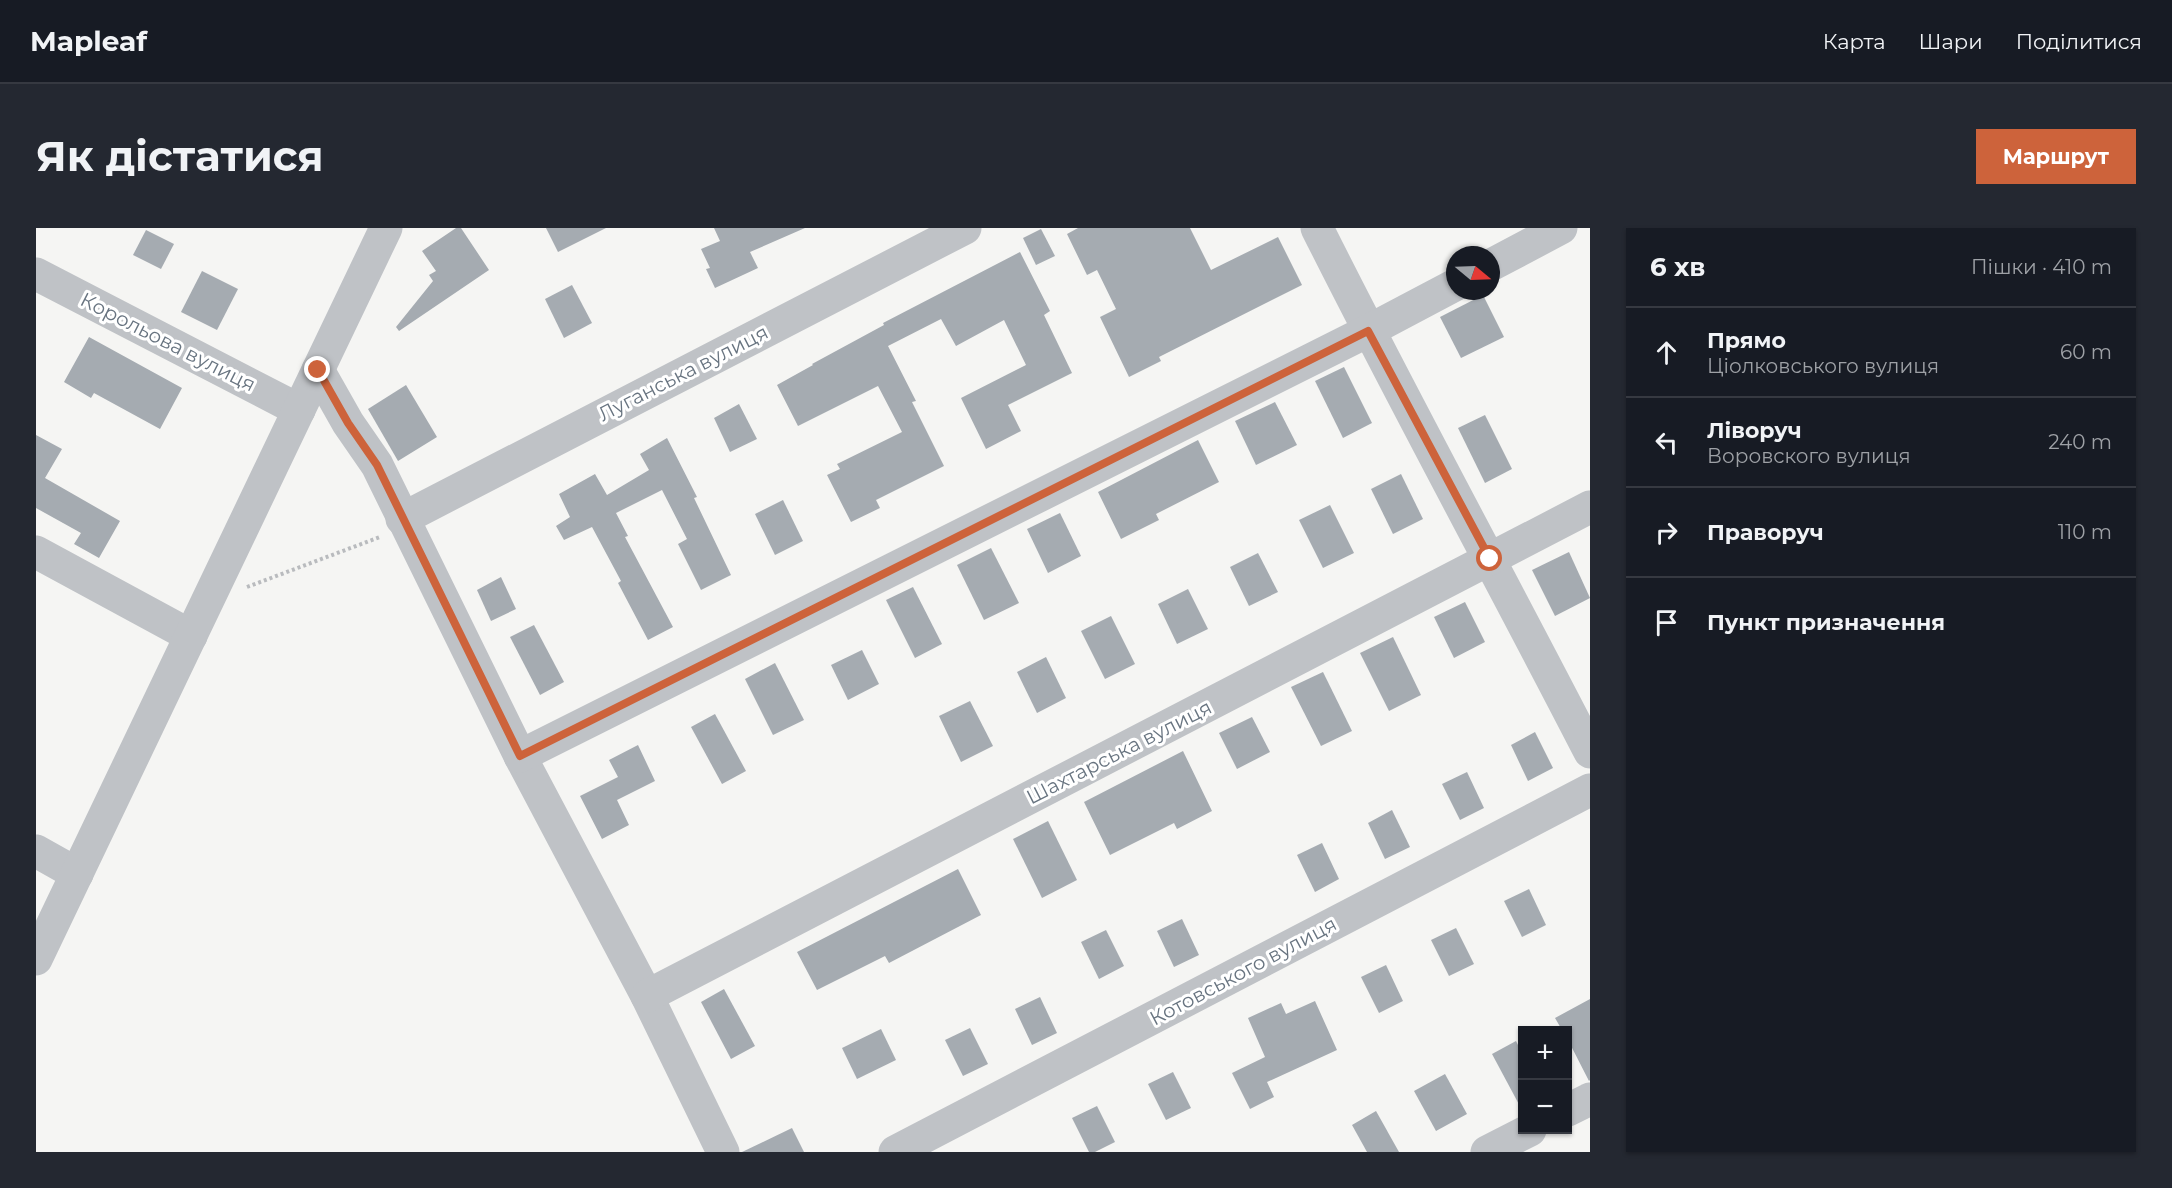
<!DOCTYPE html>
<html lang="uk">
<meta charset="utf-8">
<style>
body{margin:0;font-family:Montserrat,sans-serif;background:#242831;color:#f1f3f6}
.controls{position:absolute;right:18px;bottom:18px;display:grid;overflow:hidden;border-radius:0px;box-shadow:0 2px 4px #0004}
.controls button{width:54px;height:54px;display:grid;place-items:center;padding:0;border:0;border-bottom:2px solid #363941;background:#171b24;color:#f1f3f6;font:30px sans-serif}
.compass{position:absolute;left:1410px;top:18px;width:54px;height:54px;border-radius:50%;background:#171b24;box-shadow:0 2px 4px #0004;rotate:109deg}
.stop{position:absolute;width:18px;height:18px;margin:-14px;border:4px solid #cd633b;border-radius:50%;background:#fff}
.stop.end{background:#cd633b;border-color:#fff;box-shadow:0 2px 6px #0008}
.list{margin:0;padding:0;list-style:none}
h2{display:flex;justify-content:space-between;align-items:center;height:78px;margin:0;padding:0 24px;font-size:26px}
h2 small{font-size:20px;font-weight:400;color:#9ea1a6}
.list li{display:grid;grid-template-columns:39px 1fr auto;gap:18px;align-items:center;box-sizing:border-box;height:90px;padding:0 24px;border-top:2px solid #363941}
.list b{display:block;font-size:22px;white-space:nowrap}
.list p{margin:0;font-size:20px;white-space:nowrap;color:#9ea1a6}
.list em{font-size:20px;font-style:normal;color:#9ea1a6}
.icon{flex:none;width:33px;height:33px;fill:none;stroke:currentColor;stroke-width:2;stroke-linecap:round;stroke-linejoin:round}
.map{position:relative;flex:none;width:1554px;height:924px;overflow:hidden;border-radius:0px}
header{display:flex;align-items:center;gap:36px;box-sizing:border-box;height:84px;padding:0 30px;background:#171b24;border-bottom:2px solid #363941}
header strong{font-size:28px}
nav{display:flex;gap:33px;margin-inline-start:auto;font-size:21px}
.intro{display:flex;align-items:center;justify-content:space-between;box-sizing:border-box;height:144px;padding:0 36px}
h1{margin:0;font-size:42px}
.button{padding:15px 27px;border-radius:0px;background:#cd633b;color:#fff;font-size:21px;font-weight:700}
main{display:flex;gap:36px;padding:0 36px}
aside{flex:1;background:#171b24;border-radius:0px;box-shadow:0 2px 4px #0004}
.map>svg:first-child{display:block}
.building{fill:#a5abb1}
.lines{fill:none;stroke-linecap:round;stroke-linejoin:round}
.path{stroke:#b9bbbe;stroke-width:4;stroke-dasharray:3 3;stroke-linecap:butt}
.minor{stroke:#bfc2c6;stroke-width:33}
.route{stroke:#cd633b;stroke-width:8}
.labels{text-anchor:middle;stroke-width:6;stroke-linejoin:round;paint-order:stroke}
.street-label{font-size:20px;fill:#687480;stroke:#fff}
</style>
<header>
<strong>Mapleaf</strong>
<nav><a>Карта</a><a>Шари</a><a>Поділитися</a></nav>
</header>
<div class="intro"><h1>Як дістатися</h1><a class="button">Маршрут</a></div>
<main>
<div class="map">
<svg width="1554" height="924" viewBox="0 0 1554 924">
<rect width="100%" height="100%" fill="#f5f5f3"/>
<g class="building">
<path d="M 420,0 L 425,0 L 453,42 L 363,103 L 360,99 L 397,53 L 393,47 L 400,43 L 386,23 Z"/>
<path d="M 510,0 L 570,0 L 522,24 Z"/>
<path d="M 678,0 L 769,0 L 714,24 L 722,40 L 679,60 L 670,41 L 674,40 L 665,21 L 684,13 Z"/>
<path d="M 1042,0 L 1154,0 L 1175,42 L 1242,9 L 1266,57 L 1123,129 L 1125,133 L 1093,149 L 1064,89 L 1080,81 L 1061,42 L 1051,47 L 1031,6 Z"/>
<path d="M 1005,1 L 1019,28 L 1000,37 L 987,10 Z"/>
<path d="M 110,2 L 138,16 L 125,41 L 97,27 Z"/>
<path d="M 984,24 L 1014,83 L 1008,87 L 1036,145 L 972,177 L 985,203 L 950,221 L 925,170 L 990,137 L 968,92 L 920,118 L 905,91 L 852,118 L 880,173 L 876,174 L 908,238 L 840,272 L 844,280 L 815,294 L 791,247 L 804,241 L 801,236 L 866,204 L 842,158 L 762,198 L 741,157 L 777,137 L 776,136 L 848,97 L 847,95 Z"/>
<path d="M 166,43 L 202,61 L 181,102 L 145,84 Z"/>
<path d="M 536,57 L 556,95 L 528,110 L 509,71 Z"/>
<path d="M 1447,67 L 1468,109 L 1425,130 L 1404,89 Z"/>
<path d="M 53,109 L 146,160 L 124,201 L 58,165 L 55,170 L 28,154 Z"/>
<path d="M 1308,139 L 1336,195 L 1307,210 L 1279,153 Z"/>
<path d="M 370,157 L 401,209 L 362,233 L 332,181 Z"/>
<path d="M 1239,174 L 1261,217 L 1220,237 L 1199,193 Z"/>
<path d="M 703,176 L 721,211 L 694,224 L 678,190 Z"/>
<path d="M 1449,187 L 1476,241 L 1449,255 L 1422,200 Z"/>
<path d="M 0,207 L 26,221 L 9,250 L 84,293 L 63,330 L 38,316 L 45,305 L 0,280 Z"/>
<path d="M 631,210 L 661,269 L 658,270 L 695,347 L 665,362 L 642,316 L 651,311 L 626,262 L 580,285 L 592,308 L 589,309 L 637,399 L 612,412 L 582,355 L 585,353 L 556,299 L 528,312 L 520,298 L 534,289 L 523,266 L 559,246 L 571,267 L 613,242 L 604,226 Z"/>
<path d="M 1162,212 L 1183,254 L 1120,286 L 1123,292 L 1085,311 L 1062,264 Z"/>
<path d="M 1365,246 L 1387,291 L 1357,306 L 1335,261 Z"/>
<path d="M 747,272 L 767,313 L 739,327 L 719,286 Z"/>
<path d="M 1294,277 L 1318,325 L 1287,340 L 1263,292 Z"/>
<path d="M 1024,285 L 1045,328 L 1012,345 L 991,301 Z"/>
<path d="M 955,320 L 983,375 L 948,392 L 921,337 Z"/>
<path d="M 1533,324 L 1554,370 L 1519,388 L 1496,342 Z"/>
<path d="M 1222,325 L 1242,364 L 1213,378 L 1194,339 Z"/>
<path d="M 465,349 L 480,381 L 455,393 L 441,362 Z"/>
<path d="M 877,359 L 906,416 L 879,430 L 850,372 Z"/>
<path d="M 1152,361 L 1172,401 L 1141,416 L 1122,376 Z"/>
<path d="M 1429,374 L 1449,414 L 1418,430 L 1398,389 Z"/>
<path d="M 1075,388 L 1099,436 L 1069,451 L 1045,403 Z"/>
<path d="M 498,397 L 528,454 L 504,467 L 474,409 Z"/>
<path d="M 1357,409 L 1385,467 L 1353,483 L 1324,425 Z"/>
<path d="M 826,422 L 843,456 L 812,472 L 795,437 Z"/>
<path d="M 1010,429 L 1030,470 L 1001,485 L 981,444 Z"/>
<path d="M 739,435 L 768,492 L 737,507 L 709,451 Z"/>
<path d="M 1287,444 L 1316,503 L 1285,518 L 1255,459 Z"/>
<path d="M 934,473 L 957,518 L 925,534 L 903,488 Z"/>
<path d="M 679,486 L 710,543 L 686,556 L 655,499 Z"/>
<path d="M 1216,489 L 1234,524 L 1201,541 L 1183,505 Z"/>
<path d="M 1499,504 L 1517,540 L 1492,553 L 1475,517 Z"/>
<path d="M 602,517 L 619,553 L 581,572 L 593,597 L 566,611 L 544,568 L 582,549 L 573,532 Z"/>
<path d="M 1147,523 L 1176,583 L 1141,601 L 1138,595 L 1074,627 L 1048,574 Z"/>
<path d="M 1431,544 L 1448,580 L 1424,592 L 1406,556 Z"/>
<path d="M 1356,582 L 1374,619 L 1349,631 L 1332,595 Z"/>
<path d="M 1012,593 L 1041,652 L 1006,670 L 977,611 Z"/>
<path d="M 1286,615 L 1303,651 L 1279,664 L 1261,627 Z"/>
<path d="M 922,641 L 945,687 L 853,735 L 849,728 L 781,762 L 761,724 Z"/>
<path d="M 1493,661 L 1510,697 L 1486,709 L 1468,673 Z"/>
<path d="M 1146,691 L 1163,727 L 1138,739 L 1121,703 Z"/>
<path d="M 1420,700 L 1438,736 L 1413,748 L 1395,712 Z"/>
<path d="M 1070,702 L 1088,738 L 1063,751 L 1045,714 Z"/>
<path d="M 1350,737 L 1367,773 L 1343,785 L 1325,749 Z"/>
<path d="M 688,761 L 719,818 L 695,831 L 665,774 Z"/>
<path d="M 1004,769 L 1021,805 L 996,817 L 979,781 Z"/>
<path d="M 1554,771 L 1554,852 L 1553,853 L 1532,812 L 1532,802 L 1526,802 L 1519,790 Z"/>
<path d="M 1279,773 L 1301,822 L 1231,854 L 1238,869 L 1214,881 L 1196,845 L 1229,829 L 1212,790 L 1245,775 L 1250,786 Z"/>
<path d="M 934,800 L 952,836 L 927,848 L 909,812 Z"/>
<path d="M 845,801 L 860,832 L 821,851 L 806,820 Z"/>
<path d="M 1480,813 L 1486,825 L 1486,882 L 1456,826 Z"/>
<path d="M 1137,844 L 1155,880 L 1130,892 L 1112,856 Z"/>
<path d="M 1409,846 L 1431,886 L 1400,903 L 1378,863 Z"/>
<path d="M 1061,878 L 1079,914 L 1059,924 L 1053,924 L 1036,890 Z"/>
<path d="M 1340,883 L 1363,924 L 1331,924 L 1316,897 Z"/>
<path d="M 756,900 L 768,924 L 706,924 Z"/>
</g>
<g class="lines">
<path class="path" d="M 211,359 L 344,309"/>
<g class="minor">
<path d="M 1281,0 C 1369,176 1464,349 1554,524"/>
<path d="M 1455,37 L 1525,0"/>
<path d="M 0,46 L 263,182"/>
<path d="M 282,142 L 312,195 L 341,237 L 484,528 L 611,768 L 687,924"/>
<path d="M 366,291 L 929,0"/>
<path d="M 0,324 L 155,408"/>
<path d="M 484,528 L 1332,103 L 1419,57"/>
<path d="M 0,623 L 41,646"/>
<path d="M 0,731 L 350,0"/>
<path d="M 611,768 L 1554,279"/>
<path d="M 1532,882 L 1554,871"/>
<path d="M 859,924 L 1554,562"/>
<path d="M 1451,924 L 1494,902"/>
</g>
</g>
<g class="lines">
<path class="route" d="M 282,142 L 312,195 L 341,237 L 484,528 L 1332,103 L 1454,331"/>
</g>
<g class="labels">
<g class="street-label">
<text transform="translate(132 114) rotate(27)" y="7">Корольова вулиця</text>
<text transform="translate(647 145) rotate(-27)" y="7">Луганська вулиця</text>
<text transform="translate(1083 524) rotate(-27)" y="7">Шахтарська вулиця</text>
<text transform="translate(1207 743) rotate(-28)" y="7">Котовського вулиця</text>
</g>
</g>
</svg>
<div class="controls">
<button>+</button>
<button>−</button>
</div>
<svg class="compass" viewBox="-18 -18 36 36"><path d="M0-13l5 13h-10z" fill="#e53935"/><path d="M0 13l5-13h-10z" fill="#9ea1a6"/></svg>
<div class="stop" style="left:1454px;top:331px"></div>
<div class="stop end" style="left:282px;top:142px"></div>
</div>
<aside>
<h2>6 хв<small>Пішки · 410 m</small></h2>
<ul class="list">
<li><svg class="icon" aria-label="ahead" viewBox="0 0 24 24"><path d="M12 20V5M6 11l6-6 6 6"/></svg><div><b>Прямо</b><p>Ціолковського вулиця</p></div><em>60 m</em></li>
<li><svg class="icon" aria-label="left" viewBox="0 0 24 24"><path d="M17 20v-9H6M10 6l-5 5 5 5"/></svg><div><b>Ліворуч</b><p>Воровского вулиця</p></div><em>240 m</em></li>
<li><svg class="icon" aria-label="right" viewBox="0 0 24 24"><path d="M7 20v-9h11M14 6l5 5-5 5"/></svg><div><b>Праворуч</b></div><em>110 m</em></li>
<li><svg class="icon" aria-label="arrive" viewBox="0 0 24 24"><path d="M6 21V4h12l-3 4 3 4H6"/></svg><div><b>Пункт призначення</b></div></li>
</ul>
</aside>
</main>
